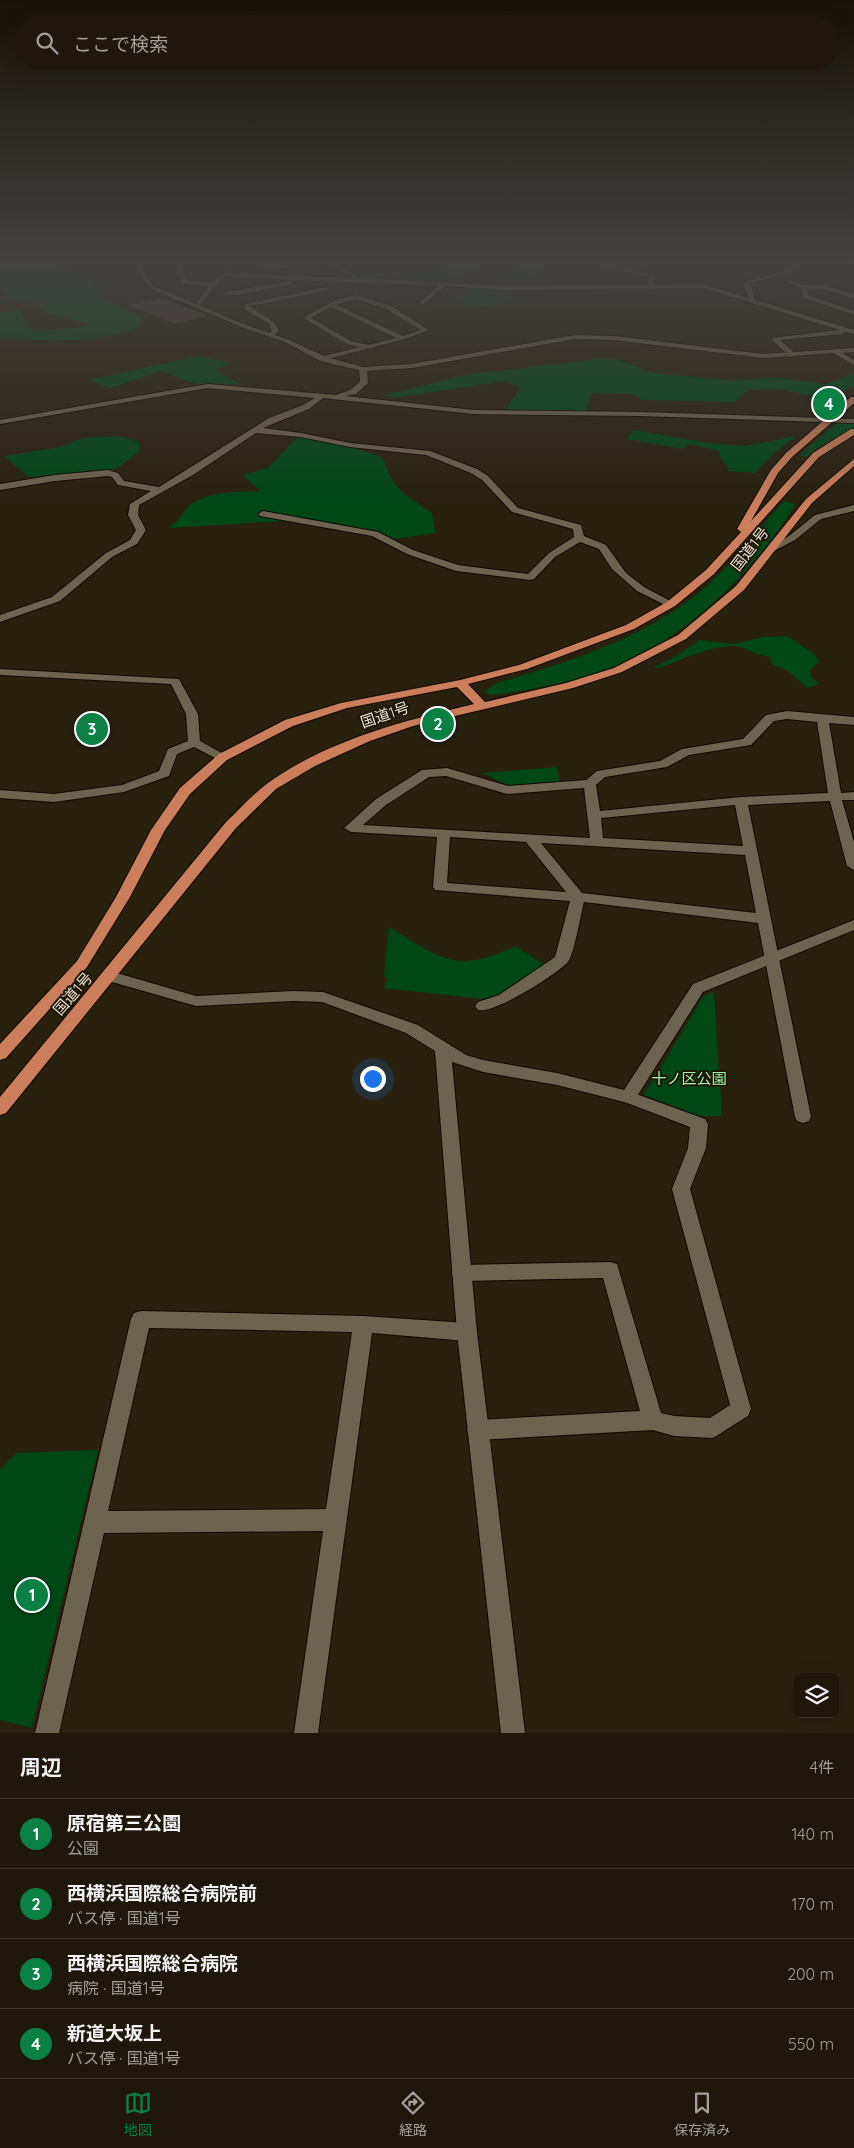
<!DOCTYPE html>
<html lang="ja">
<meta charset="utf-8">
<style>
body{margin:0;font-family:Quicksand,"Noto Sans JP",sans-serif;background:#2c2518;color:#f1f3f6}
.controls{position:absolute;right:15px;bottom:15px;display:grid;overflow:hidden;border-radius:8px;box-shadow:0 5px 20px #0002}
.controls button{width:45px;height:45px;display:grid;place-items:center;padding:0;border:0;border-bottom:1px solid #3c372b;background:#1f180a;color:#f1f3f6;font:25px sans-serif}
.you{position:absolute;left:372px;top:1078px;width:18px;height:18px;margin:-12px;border:4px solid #fff;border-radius:50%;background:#1a73e8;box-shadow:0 0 0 8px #1a73e833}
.badge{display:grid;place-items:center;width:32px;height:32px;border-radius:50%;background:#0b8043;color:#fff;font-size:16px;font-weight:700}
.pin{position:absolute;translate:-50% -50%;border:2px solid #fff;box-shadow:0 1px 5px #0006}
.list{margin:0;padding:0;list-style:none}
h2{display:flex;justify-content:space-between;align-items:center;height:65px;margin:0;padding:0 20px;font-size:21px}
h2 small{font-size:16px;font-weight:400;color:#a1a09c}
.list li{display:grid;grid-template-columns:32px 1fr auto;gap:15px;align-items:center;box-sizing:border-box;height:70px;padding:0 20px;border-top:1px solid #3c372b}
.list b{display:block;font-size:19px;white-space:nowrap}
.list p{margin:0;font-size:16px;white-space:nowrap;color:#a1a09c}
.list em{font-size:16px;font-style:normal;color:#a1a09c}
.icon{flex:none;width:28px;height:28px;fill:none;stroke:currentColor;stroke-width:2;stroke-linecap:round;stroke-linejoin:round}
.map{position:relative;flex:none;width:854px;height:1733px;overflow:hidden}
.search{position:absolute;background:#1f180a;box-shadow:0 5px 20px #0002;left:15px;right:15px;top:15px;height:55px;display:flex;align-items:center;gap:12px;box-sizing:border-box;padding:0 18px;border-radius:28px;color:#a1a09c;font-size:19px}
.sheet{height:345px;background:#1f180a}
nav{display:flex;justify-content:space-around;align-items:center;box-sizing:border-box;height:70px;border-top:1px solid #3c372b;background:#1f180a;font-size:14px;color:#a1a09c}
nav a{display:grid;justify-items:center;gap:2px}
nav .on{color:#0b8043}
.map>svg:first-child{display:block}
.green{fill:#004716}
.building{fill:#533f34}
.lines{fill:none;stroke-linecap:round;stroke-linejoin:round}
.minor-casing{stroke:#110900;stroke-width:2}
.tertiary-casing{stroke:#110900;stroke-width:2}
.trunk-casing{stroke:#110900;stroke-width:2}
.minor{fill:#6e634f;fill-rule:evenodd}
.tertiary{fill:#6e634f;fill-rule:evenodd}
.trunk{fill:#ca7e5b;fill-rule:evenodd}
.labels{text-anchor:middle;stroke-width:4;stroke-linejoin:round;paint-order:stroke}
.street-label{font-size:15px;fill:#eae4d9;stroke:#1f1605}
.park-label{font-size:15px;fill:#9df6a9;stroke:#1f1605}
</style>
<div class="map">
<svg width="854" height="1733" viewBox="0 0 854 1733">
<rect width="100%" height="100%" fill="#29200e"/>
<g class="green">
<path d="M 5,263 C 41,263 86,257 101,298 L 140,316 L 143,324 C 112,345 37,341 0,338 L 0,313 L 18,309 L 33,331 L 87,327 L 83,323 L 45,313 L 38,300 L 8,300 L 0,287 L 0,266 Z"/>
<path d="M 452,263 L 487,263 C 469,272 451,281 432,283 C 409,286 370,279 348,271 C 364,265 375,277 390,279 C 411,280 433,270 452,263 Z"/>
<path d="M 524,263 L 543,263 L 549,271 L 530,274 L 531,280 L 498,281 L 512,276 L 503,273 Z"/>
<path d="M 473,288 L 505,291 L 510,297 L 508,302 L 473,308 L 462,306 L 468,304 L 458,301 L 459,294 L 471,293 Z"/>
<path d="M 197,356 L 230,363 L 215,370 L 240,384 L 199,385 L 161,371 L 110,388 L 89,380 Z"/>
<path d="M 596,359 L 616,359 L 653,373 L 740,381 L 768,377 L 825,384 L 854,373 L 854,385 L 829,399 L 776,389 L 747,390 L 735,402 L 641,400 L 634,394 L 591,393 L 586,412 L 505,411 L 520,387 L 504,381 L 399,397 L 382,396 L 464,375 Z"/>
<path d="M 836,423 L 854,424 L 854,427 L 817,448 L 806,457 L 799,456 Z"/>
<path d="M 633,430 L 708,443 L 745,446 L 796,436 L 771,456 L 755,473 L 728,471 L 727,465 L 721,460 L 719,451 L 689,444 L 683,449 L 627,439 Z"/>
<path d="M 300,435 L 345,444 L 383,458 C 394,491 404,494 432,513 L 435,533 L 395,539 L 346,532 L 300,520 L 168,528 C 179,522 180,516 187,508 C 206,490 236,492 260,491 L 243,475 L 268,468 Z"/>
<path d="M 118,436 L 139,442 L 139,452 L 116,469 L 29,477 L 4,456 L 60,447 L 83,438 Z"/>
<path d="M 784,501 L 796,504 C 749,577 683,643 600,672 C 565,684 528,690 492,695 L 487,694 L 485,691 L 497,683 C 566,662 634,642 692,598 C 727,571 755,533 784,501 Z"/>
<path d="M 787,636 L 814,654 L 819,661 L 810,670 L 811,677 L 819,684 L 808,688 L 789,672 L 772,664 L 771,657 C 756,656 745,646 734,646 C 712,645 679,661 658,668 L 652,668 L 674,657 L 700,640 L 734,644 L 763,637 Z"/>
<path d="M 557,767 L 560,782 L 508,785 L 482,773 Z"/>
<path d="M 389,927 C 441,958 455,975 515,946 L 544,964 L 495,996 L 482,999 L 384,988 L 388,978 L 384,976 Z"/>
<path d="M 714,991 L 722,1116 L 700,1116 L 644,1095 L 703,997 Z"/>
<path d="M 98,1450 L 32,1728 L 0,1720 L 0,1470 L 16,1453 Z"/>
</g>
<path class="building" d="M 162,298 L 208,316 L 175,324 L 128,305 Z"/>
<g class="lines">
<defs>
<g id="minor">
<path d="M 0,263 L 8,263 L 0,268 Z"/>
<path d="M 173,263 L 179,263 L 187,281 L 213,282 L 230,267 L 233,269 L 229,273 L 352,278 L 328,263 L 336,263 L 361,278 L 503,286 L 647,285 L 650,277 L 591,263 L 604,263 L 655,275 L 654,285 L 703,284 L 749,298 L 743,285 L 746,281 L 778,273 L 799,263 L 808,263 L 782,275 L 750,283 L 755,300 L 854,330 L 854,334 L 845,332 L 842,334 L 780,340 L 797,355 L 790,357 L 772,340 L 772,338 L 840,330 L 703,288 L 503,290 L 445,286 L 422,305 L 420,302 L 438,286 L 225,277 L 208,294 L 198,308 L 195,306 L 209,286 L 183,284 Z"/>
<path d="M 237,263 L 266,263 L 324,270 L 321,272 Z"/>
<path d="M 658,263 L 648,266 L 645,264 L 645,263 Z"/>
<path d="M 291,281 L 293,284 L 238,295 L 219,293 Z"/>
<path d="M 788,281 L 805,285 L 822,285 L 854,294 L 854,298 L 822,289 L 808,289 L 808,295 L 854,311 L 854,315 L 802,297 L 801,288 L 788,283 Z"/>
<path d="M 327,287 L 329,290 L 250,306 L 274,322 L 279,331 L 273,336 L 268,335 L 272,331 L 269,324 L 244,309 L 245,304 Z"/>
<path d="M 356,295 L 391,306 L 429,330 L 405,339 L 320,361 L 320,357 L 360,347 L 347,344 L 303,318 L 335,300 ZM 356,299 L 386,309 L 421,330 L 403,336 L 337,305 ZM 331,307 L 396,338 L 369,345 L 351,341 L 311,318 Z"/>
<path d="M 363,367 L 367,369 L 368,383 L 356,394 L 345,396 L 474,410 L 640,412 L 854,419 L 854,423 L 640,416 L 474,414 L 323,398 L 309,409 L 263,428 L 301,433 L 350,443 L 430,451 L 477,469 L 488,476 L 518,508 L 581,525 L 584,536 L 606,545 L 626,573 L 644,587 L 676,604 L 675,606 L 667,606 L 637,591 L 612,569 L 599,549 L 580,542 L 555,557 L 534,579 L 530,580 L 456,571 L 407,554 L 372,536 L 260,516 L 258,514 L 263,511 L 378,532 L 413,550 L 458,565 L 528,574 L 549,553 L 574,537 L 573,529 L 512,512 L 482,480 L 471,473 L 426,455 L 350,447 L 301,437 L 256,433 L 193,475 L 139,505 L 138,515 L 146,530 L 137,544 L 112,557 L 60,601 L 0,622 L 0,615 L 52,597 L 106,553 L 130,540 L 136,530 L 128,515 L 130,504 L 151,491 L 118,485 L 112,477 L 108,476 L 55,481 L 0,490 L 0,484 L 55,475 L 108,470 L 118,473 L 124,481 L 159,487 L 269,418 L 303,405 L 315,398 L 208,388 L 0,424 L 0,420 L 208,384 L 336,395 L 350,390 L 360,382 L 359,369 Z"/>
<path d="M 0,669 L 179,679 L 198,714 L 200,741 L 229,757 L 227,760 L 219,760 L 194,747 L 177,754 L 169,776 L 124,792 L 54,802 L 0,798 L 0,790 L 54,794 L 122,785 L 159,771 L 168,749 L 188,741 L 186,714 L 171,684 L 0,675 Z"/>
<path d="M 787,711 L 854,717 L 854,725 L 829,723 L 841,793 L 854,792 L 854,800 L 842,800 L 854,842 L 854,870 L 847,866 L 830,801 L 748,805 L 811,1117 L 809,1121 L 803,1123 L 797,1121 L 795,1117 L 758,923 L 584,902 C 581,913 574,955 568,962 C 556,975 494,1014 478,1010 L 475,1006 L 478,1002 L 499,995 L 555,957 L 570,901 L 435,890 L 433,887 L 437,837 L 351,832 L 344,828 L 376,799 L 422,770 L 447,768 L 508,786 L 586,780 L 597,771 L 660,761 L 682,749 L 743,739 L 766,715 ZM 787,719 L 817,722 L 828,793 L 741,797 L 600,811 L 596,785 L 605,777 L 667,767 L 689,755 L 751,745 L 774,721 ZM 446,776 L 507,794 L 584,788 L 590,838 L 363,825 L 386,805 L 429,777 ZM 735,805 L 743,846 L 603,838 L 601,818 ZM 450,837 L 526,842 L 566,892 L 447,883 ZM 541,843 L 745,855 L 756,913 L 582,893 Z"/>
<path d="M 628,1091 L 705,1119 L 708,1124 L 706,1148 L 690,1189 L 751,1409 L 748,1416 L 713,1438 L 674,1436 L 653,1430 L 477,1440 L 470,1437 L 467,1430 L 470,1423 L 477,1420 L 640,1411 L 603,1278 L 461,1281 L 454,1279 L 452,1273 L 454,1267 L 461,1265 L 610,1262 L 617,1264 L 661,1413 L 674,1416 L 710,1418 L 730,1405 L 672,1189 L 688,1148 L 690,1127 L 622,1101 L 620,1097 L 622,1093 Z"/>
<path d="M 141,1311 L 363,1316 L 467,1323 L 474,1326 L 477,1332 L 474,1338 L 467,1341 L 372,1333 L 318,1733 L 294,1733 L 323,1531 L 104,1533 L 59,1733 L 35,1733 L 131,1319 L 134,1313 ZM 149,1328 L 352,1332 L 326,1509 L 108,1511 Z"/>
</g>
<g id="tertiary">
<path d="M 133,263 L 139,263 L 153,286 L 246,325 L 289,340 L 326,357 L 363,367 L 412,364 L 575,335 L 614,336 L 763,354 L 854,348 L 854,352 L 842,353 L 854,360 L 854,365 L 833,353 L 763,358 L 614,340 L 575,339 L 412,368 L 363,371 L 320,361 L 285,342 L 242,327 L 149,288 Z"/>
<path d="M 854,505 L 854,511 L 821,519 L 795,540 L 774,551 L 766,549 L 789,536 L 815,515 Z"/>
<path d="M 854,920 L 854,930 L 703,992 L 634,1101 L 628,1103 L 557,1085 L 483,1072 L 452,1062 L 477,1332 L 525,1733 L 501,1733 L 457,1332 L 435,1051 L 406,1033 L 322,1002 L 293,1001 L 196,1006 L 105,980 L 102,976 L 105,972 L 110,971 L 196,996 L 293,991 L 323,992 L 418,1025 L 466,1055 L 483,1060 L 557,1073 L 624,1090 L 693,984 Z"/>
</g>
<path id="trunk" d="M 851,397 L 854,397 L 854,403 L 792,457 L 778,473 L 751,521 L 813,453 L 851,429 L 854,429 L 854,435 L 819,457 L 714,574 L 675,606 L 634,629 L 527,669 L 468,684 L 485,702 L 566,683 L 614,668 L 678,635 L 736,586 L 806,499 L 854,459 L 854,466 L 812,503 L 744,590 L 686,639 L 622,672 L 573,688 L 413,726 L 370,741 L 315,766 L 276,789 L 236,828 L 6,1113 L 0,1115 L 0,1097 L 226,822 C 240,809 253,794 268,783 C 328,740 403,721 474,704 L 457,687 L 347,708 L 293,726 L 227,760 L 190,794 L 165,830 L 130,897 L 87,967 L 6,1058 L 0,1060 L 0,1044 L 77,961 L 116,897 L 151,830 L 180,788 L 219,754 L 285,720 L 341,703 L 460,680 L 519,665 L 626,625 L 667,602 L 706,570 L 741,532 L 737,529 L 771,470 L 786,453 Z"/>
</defs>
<use href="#minor" class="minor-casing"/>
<use href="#tertiary" class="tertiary-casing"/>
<use href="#trunk" class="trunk-casing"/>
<use href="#minor" class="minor"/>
<use href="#tertiary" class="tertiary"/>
<use href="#trunk" class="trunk"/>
</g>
<linearGradient id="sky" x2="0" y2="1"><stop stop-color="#171208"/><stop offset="0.52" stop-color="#434241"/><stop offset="1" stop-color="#434241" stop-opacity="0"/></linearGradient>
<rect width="854" height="506" fill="url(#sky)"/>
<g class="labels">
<g class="street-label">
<text transform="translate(750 549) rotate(-52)" y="5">国道1号</text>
<text transform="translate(385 715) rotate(-19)" y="5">国道1号</text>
<text transform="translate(73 994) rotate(-49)" y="5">国道1号</text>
</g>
<g class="park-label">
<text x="689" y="1084">十ノ区公園</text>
</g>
</g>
</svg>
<div class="controls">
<button><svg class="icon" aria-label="layers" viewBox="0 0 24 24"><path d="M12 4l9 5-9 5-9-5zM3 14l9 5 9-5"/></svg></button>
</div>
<div class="you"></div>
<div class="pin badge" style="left:32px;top:1595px">1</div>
<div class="pin badge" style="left:438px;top:724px">2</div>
<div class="pin badge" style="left:92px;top:729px">3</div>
<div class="pin badge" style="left:829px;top:404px">4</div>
<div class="search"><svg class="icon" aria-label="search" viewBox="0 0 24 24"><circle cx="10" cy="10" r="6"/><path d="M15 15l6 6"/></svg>ここで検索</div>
</div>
<section class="sheet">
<h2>周辺<small>4件</small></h2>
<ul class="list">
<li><span class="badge">1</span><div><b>原宿第三公園</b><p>公園</p></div><em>140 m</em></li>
<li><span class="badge">2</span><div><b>西横浜国際総合病院前</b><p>バス停 · 国道1号</p></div><em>170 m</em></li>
<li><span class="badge">3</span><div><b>西横浜国際総合病院</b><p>病院 · 国道1号</p></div><em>200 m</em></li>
<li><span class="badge">4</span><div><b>新道大坂上</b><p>バス停 · 国道1号</p></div><em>550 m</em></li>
</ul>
</section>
<nav>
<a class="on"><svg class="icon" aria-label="map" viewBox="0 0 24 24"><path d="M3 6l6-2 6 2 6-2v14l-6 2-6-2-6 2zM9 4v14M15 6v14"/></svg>地図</a>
<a><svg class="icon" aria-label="directions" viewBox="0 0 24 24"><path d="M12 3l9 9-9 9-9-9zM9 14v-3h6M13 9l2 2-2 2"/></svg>経路</a>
<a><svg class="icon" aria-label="saved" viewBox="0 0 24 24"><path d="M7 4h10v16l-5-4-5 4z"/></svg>保存済み</a>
</nav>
